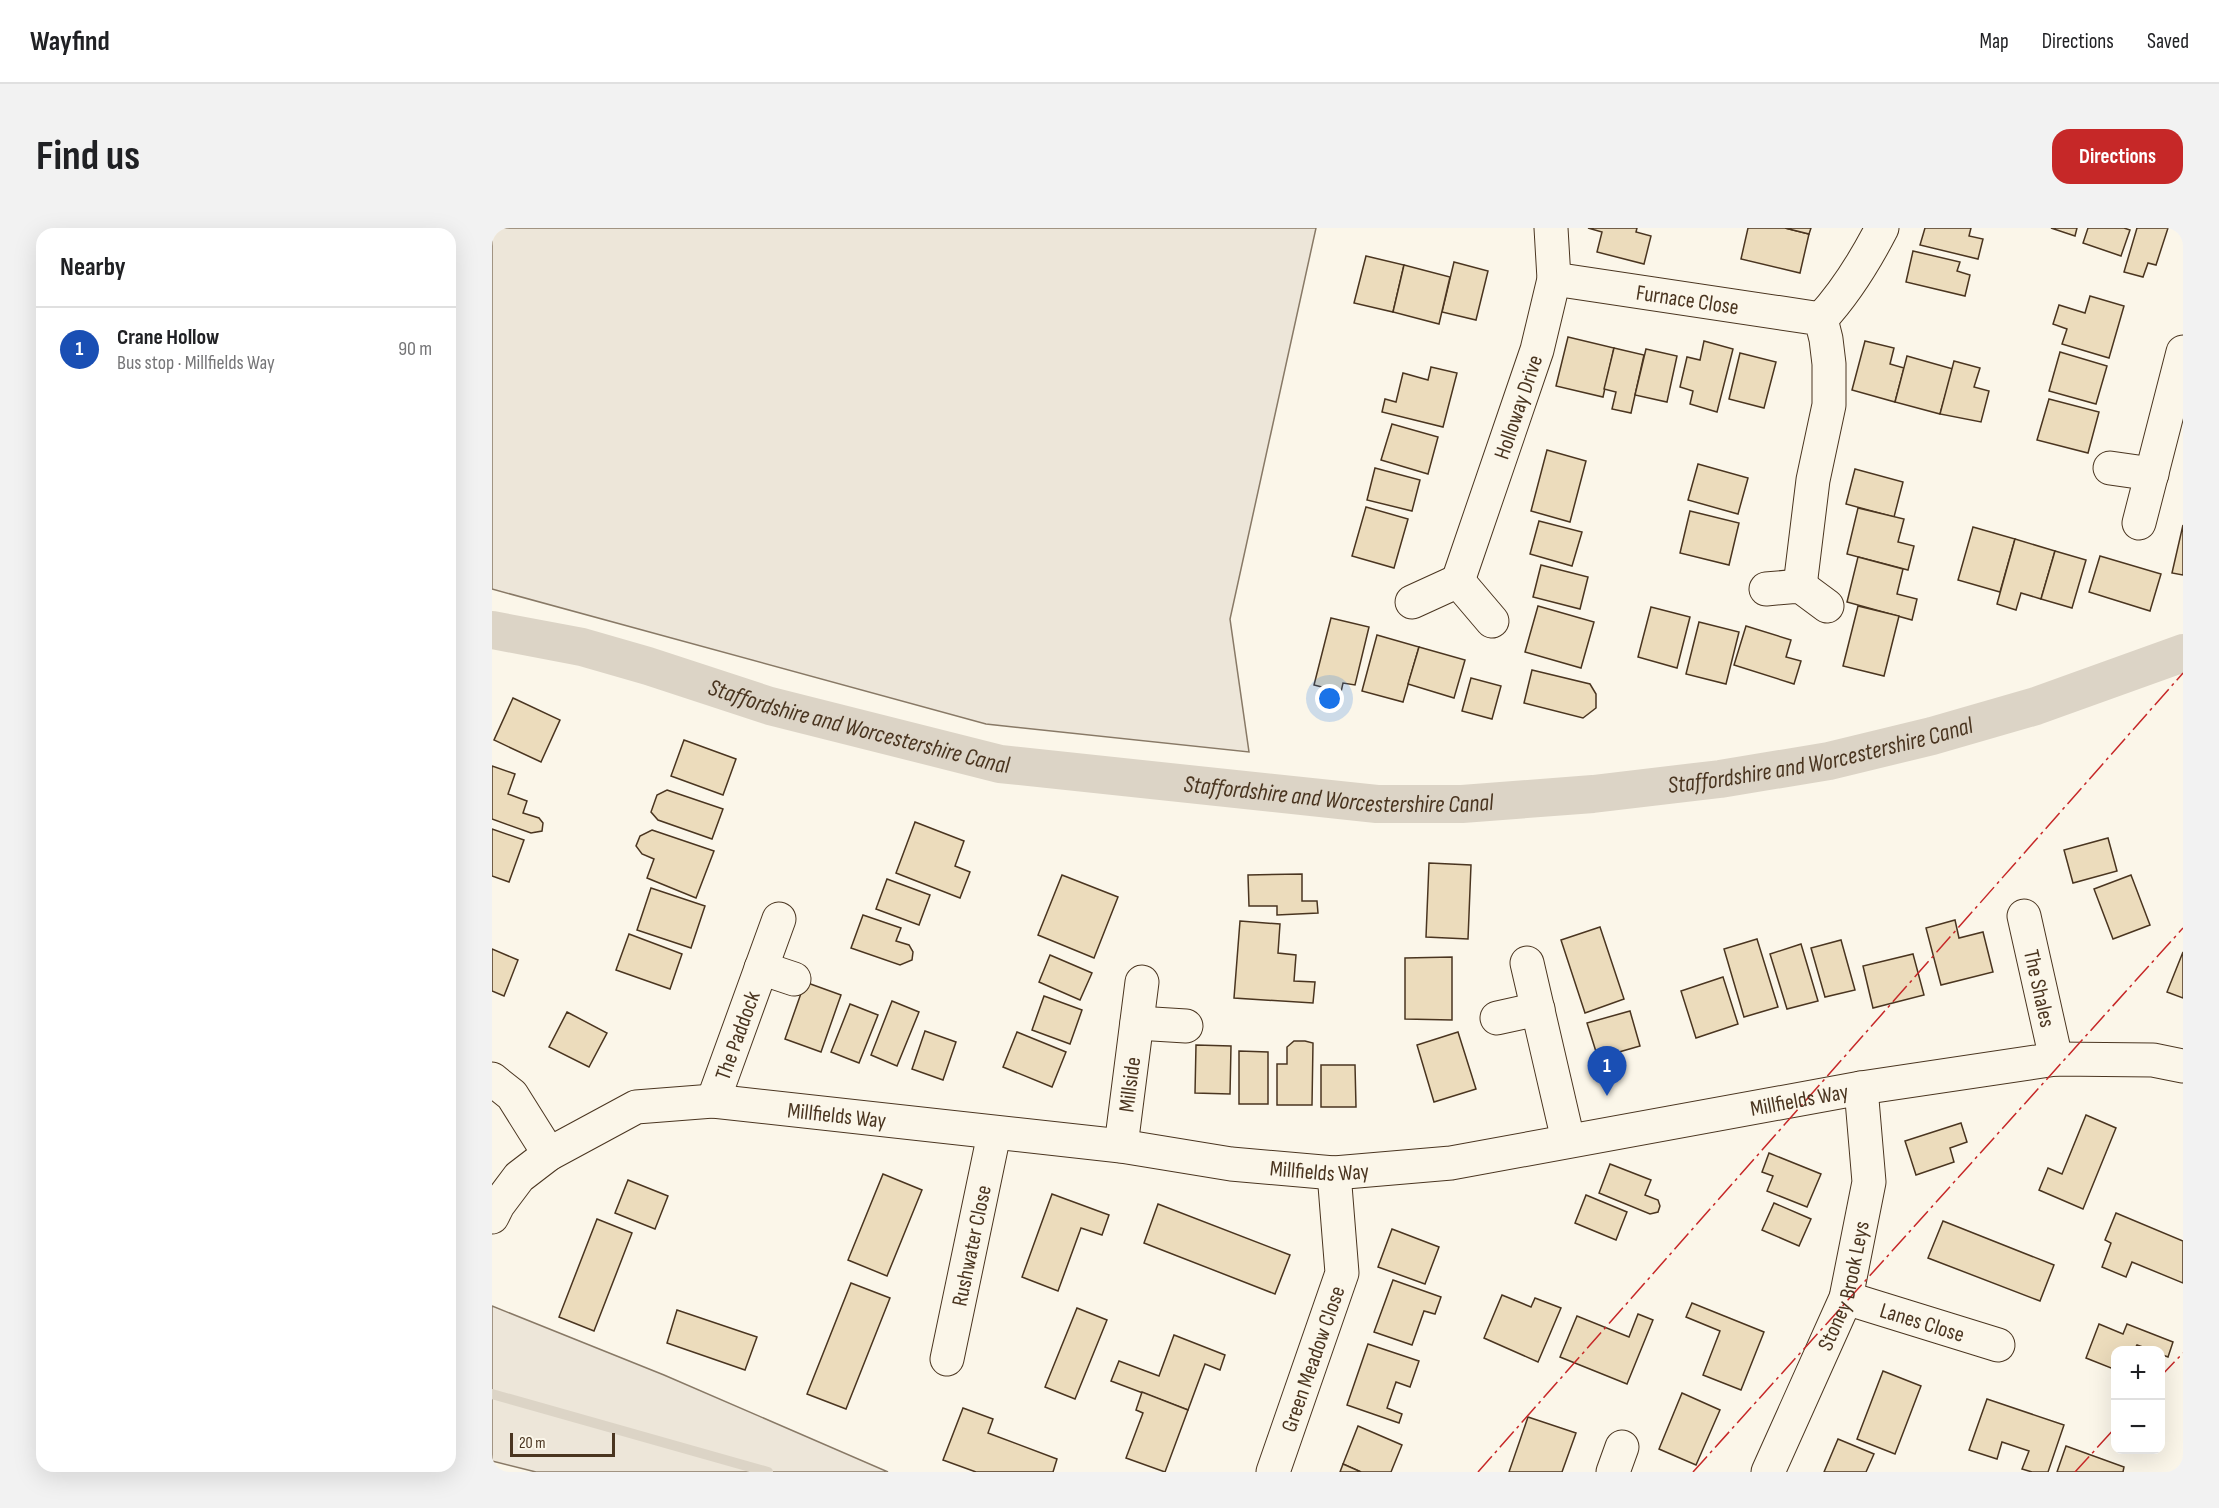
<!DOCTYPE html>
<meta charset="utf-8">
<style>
body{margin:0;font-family:"Sofia Sans Condensed",sans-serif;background:#f2f2f2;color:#202124}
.controls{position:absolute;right:18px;bottom:18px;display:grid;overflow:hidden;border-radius:12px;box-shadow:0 6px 24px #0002}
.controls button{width:54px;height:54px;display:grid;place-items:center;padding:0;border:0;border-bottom:2px solid #e0e0e0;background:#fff;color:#202124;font:30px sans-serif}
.scale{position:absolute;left:18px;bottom:15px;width:105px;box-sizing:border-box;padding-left:6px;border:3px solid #4a3520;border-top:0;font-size:16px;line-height:21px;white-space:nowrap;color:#4a3520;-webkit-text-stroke:4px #fbf6e9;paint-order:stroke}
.you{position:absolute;left:838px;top:471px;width:21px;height:21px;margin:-15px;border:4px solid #fff;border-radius:50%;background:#1a73e8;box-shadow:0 0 0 9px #1a73e833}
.badge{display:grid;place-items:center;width:39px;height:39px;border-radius:50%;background:#c62828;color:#fff;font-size:20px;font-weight:700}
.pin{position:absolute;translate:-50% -50px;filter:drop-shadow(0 2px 3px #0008)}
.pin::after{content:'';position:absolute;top:32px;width:21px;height:18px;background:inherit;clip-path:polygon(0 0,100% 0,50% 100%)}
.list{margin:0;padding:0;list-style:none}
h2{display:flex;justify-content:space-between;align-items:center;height:78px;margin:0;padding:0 24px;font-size:26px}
h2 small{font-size:20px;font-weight:400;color:#757577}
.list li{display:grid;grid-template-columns:39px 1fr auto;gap:18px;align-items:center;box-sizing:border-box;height:84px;padding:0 24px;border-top:2px solid #e0e0e0}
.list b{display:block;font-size:22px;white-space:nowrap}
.list p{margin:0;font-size:20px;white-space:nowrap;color:#757577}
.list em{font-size:20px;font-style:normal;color:#757577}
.map{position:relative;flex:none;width:1691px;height:1244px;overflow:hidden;border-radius:18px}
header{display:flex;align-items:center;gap:36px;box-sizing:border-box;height:84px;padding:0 30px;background:#fff;border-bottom:2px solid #e0e0e0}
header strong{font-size:28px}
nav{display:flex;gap:33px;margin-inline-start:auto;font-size:21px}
.intro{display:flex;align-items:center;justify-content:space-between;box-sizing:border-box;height:144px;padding:0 36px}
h1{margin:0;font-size:42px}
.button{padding:15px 27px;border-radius:18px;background:#c62828;color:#fff;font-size:21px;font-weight:700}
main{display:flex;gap:36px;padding:0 36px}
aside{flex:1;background:#fff;border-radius:18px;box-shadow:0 6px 24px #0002}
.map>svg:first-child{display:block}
.green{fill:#ede6d9;stroke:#887966;stroke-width:1.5}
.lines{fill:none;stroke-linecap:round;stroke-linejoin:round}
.stream{stroke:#dcd4c6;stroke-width:10}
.canal{stroke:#dcd4c6;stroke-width:38}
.building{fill:#ecdcbc;stroke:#4a3520;stroke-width:1.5}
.minor-casing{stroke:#4a3520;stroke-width:35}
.minor{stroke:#fbf6e9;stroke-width:33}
.power{stroke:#c62828;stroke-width:1.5;stroke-dasharray:21 4.5 3 4.5;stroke-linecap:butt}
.labels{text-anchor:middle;stroke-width:4.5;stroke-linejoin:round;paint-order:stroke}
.street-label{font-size:22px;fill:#4a3520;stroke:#fbf6e9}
.water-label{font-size:24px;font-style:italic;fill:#4a3520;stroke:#fbf6e9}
</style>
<header>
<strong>Wayfind</strong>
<nav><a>Map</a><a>Directions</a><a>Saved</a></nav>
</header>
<div class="intro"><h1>Find us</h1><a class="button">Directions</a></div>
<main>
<aside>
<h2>Nearby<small></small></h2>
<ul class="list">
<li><span class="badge" style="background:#1a4fb4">1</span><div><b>Crane Hollow</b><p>Bus stop · Millfields Way</p></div><em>90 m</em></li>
</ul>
</aside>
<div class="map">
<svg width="1691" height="1244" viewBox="0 0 1691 1244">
<rect width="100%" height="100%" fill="#fbf6e9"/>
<g class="green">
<path d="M 0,0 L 824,0 L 738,391 L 757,524 L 494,496 L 0,361 Z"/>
<path d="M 0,1078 L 172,1147 L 396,1244 L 44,1244 L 0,1233 Z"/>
</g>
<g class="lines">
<path class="stream" d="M 0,1166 L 276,1244"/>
<path class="canal" id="s1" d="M 0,402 L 90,419 L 156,438 L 278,478 L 508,536 L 885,576 L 970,576 L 1101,566 L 1228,551 L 1337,533 L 1440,508 L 1544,478 L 1691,425"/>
</g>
<g class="building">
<path d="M 1096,0 L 1145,0 L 1144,4 L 1159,8 L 1152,36 L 1105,24 L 1110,4 Z"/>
<path d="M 1256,0 L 1293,0 L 1317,6 L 1308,45 L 1249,31 Z"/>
<path d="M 1293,0 L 1319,0 L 1317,6 Z"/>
<path d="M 1433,0 L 1479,0 L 1477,8 L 1491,11 L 1486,31 L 1428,17 Z"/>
<path d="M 1559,0 L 1585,0 L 1583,8 Z"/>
<path d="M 1596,0 L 1632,0 L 1638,2 L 1629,28 L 1591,15 Z"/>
<path d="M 1645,0 L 1676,0 L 1664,37 L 1656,35 L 1651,49 L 1632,44 Z"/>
<path d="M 1421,23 L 1468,34 L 1465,43 L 1478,47 L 1473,68 L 1414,54 Z"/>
<path d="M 874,28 L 912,37 L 901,84 L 862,75 Z"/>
<path d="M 962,34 L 996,43 L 984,92 L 950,84 Z"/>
<path d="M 912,37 L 958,49 L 947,96 L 901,84 Z"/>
<path d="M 1598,68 L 1632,78 L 1617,130 L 1570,116 L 1575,101 L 1561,96 L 1567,77 L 1593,85 Z"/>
<path d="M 1076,109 L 1122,120 L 1111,169 L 1064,158 Z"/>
<path d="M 1212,113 L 1241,121 L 1225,184 L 1198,176 L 1201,163 L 1188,159 L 1195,129 L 1208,132 Z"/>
<path d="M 1373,113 L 1402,120 L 1398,136 L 1412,140 L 1403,174 L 1360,162 Z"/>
<path d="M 1122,120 L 1152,127 L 1139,185 L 1120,181 L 1124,164 L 1112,161 Z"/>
<path d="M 1154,121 L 1185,128 L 1175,174 L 1143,167 Z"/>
<path d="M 1568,124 L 1615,138 L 1604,176 L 1557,163 Z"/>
<path d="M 1248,125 L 1284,134 L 1272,180 L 1237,171 Z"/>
<path d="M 1415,128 L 1461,141 L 1448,186 L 1403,174 Z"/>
<path d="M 1462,133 L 1488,140 L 1482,159 L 1497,163 L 1489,194 L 1448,186 Z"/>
<path d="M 939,139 L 965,145 L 951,199 L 890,184 L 893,171 L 904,174 L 911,145 L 936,152 Z"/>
<path d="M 1557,171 L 1607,184 L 1596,225 L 1545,212 Z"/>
<path d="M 900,196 L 946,209 L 936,246 L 889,232 Z"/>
<path d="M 1055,222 L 1094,233 L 1078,294 L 1039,283 Z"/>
<path d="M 1206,236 L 1256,250 L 1246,286 L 1196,272 Z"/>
<path d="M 883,240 L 928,252 L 920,283 L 875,272 Z"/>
<path d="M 1363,241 L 1411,254 L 1402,289 L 1354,276 Z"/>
<path d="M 874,279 L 916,291 L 902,340 L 860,328 Z"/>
<path d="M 1366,280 L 1412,291 L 1406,314 L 1422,318 L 1416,342 L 1355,326 Z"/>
<path d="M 1198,283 L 1247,295 L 1237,337 L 1188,325 Z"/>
<path d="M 1047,293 L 1090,304 L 1080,338 L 1038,326 Z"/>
<path d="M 1691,297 L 1691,347 L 1680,345 Z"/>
<path d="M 1481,299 L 1523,311 L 1508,364 L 1466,352 Z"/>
<path d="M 1523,311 L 1563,323 L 1549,371 L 1529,365 L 1524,382 L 1505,376 Z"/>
<path d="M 1563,323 L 1594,332 L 1580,380 L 1549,371 Z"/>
<path d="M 1608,328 L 1669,346 L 1658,383 L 1597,364 Z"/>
<path d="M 1366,329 L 1411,341 L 1405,366 L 1425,371 L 1420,392 L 1355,374 Z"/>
<path d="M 1049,337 L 1096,349 L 1088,381 L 1041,369 Z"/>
<path d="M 1046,378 L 1102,394 L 1089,440 L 1033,424 Z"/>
<path d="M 1366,378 L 1407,388 L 1392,448 L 1351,438 Z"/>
<path d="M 1159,379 L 1198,389 L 1185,440 L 1146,429 Z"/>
<path d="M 839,390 L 877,399 L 863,457 L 851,455 L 849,464 L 822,457 Z"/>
<path d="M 1207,394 L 1247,404 L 1234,456 L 1194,446 Z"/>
<path d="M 1254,398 L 1299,412 L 1294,429 L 1309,433 L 1302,456 L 1242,437 Z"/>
<path d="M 885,407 L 927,419 L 911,474 L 870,463 Z"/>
<path d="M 927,419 L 973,432 L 962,470 L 916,456 Z"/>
<path d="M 1040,442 L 1098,456 L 1104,466 L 1104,480 L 1091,490 L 1032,475 Z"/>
<path d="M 979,450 L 1009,458 L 1000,491 L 970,483 Z"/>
<path d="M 21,470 L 68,492 L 49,534 L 2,512 Z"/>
<path d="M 192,512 L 244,531 L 231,567 L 179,548 Z"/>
<path d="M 0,538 L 23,546 L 16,566 L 35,573 L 31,585 L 47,590 L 51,595 L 50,603 L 39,605 L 0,591 Z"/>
<path d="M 175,562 L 231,581 L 220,611 L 166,592 L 159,584 L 165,567 Z"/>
<path d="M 423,594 L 472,613 L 463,638 L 478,644 L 468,670 L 404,645 Z"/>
<path d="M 0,601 L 32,612 L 17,654 L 0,648 Z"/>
<path d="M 160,602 L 222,623 L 204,670 L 155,650 L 162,631 L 150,626 L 144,618 L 148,608 Z"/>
<path d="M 1616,610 L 1625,643 L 1581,655 L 1572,622 Z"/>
<path d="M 937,635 L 979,637 L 976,711 L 934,709 Z"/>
<path d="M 810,646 L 810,673 L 825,673 L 826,685 L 785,687 L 785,678 L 757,678 L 756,647 Z"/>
<path d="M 570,647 L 626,669 L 602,730 L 546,707 Z"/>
<path d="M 1639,647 L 1658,697 L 1621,711 L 1602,661 Z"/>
<path d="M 395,651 L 438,667 L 427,697 L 384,681 Z"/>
<path d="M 159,660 L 213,678 L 199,720 L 145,702 Z"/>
<path d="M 371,687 L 409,700 L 404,713 L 417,717 L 421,724 L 420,732 L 408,737 L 359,720 Z"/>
<path d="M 1463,692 L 1467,710 L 1491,704 L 1501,744 L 1449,757 L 1434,700 Z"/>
<path d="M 748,693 L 788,696 L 786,725 L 804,727 L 802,753 L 823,754 L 821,775 L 742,770 Z"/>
<path d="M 1108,699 L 1132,771 L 1093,785 L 1069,712 Z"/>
<path d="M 137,706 L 190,726 L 178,761 L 124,742 Z"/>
<path d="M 1265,711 L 1286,779 L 1252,789 L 1232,721 Z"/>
<path d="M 1349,712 L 1363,762 L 1333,769 L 1319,720 Z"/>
<path d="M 1309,716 L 1326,773 L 1295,781 L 1278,726 Z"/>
<path d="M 0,721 L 26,732 L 12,768 L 0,763 Z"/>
<path d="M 1691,724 L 1691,770 L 1675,764 Z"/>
<path d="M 1421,726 L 1432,767 L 1381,780 L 1371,738 Z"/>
<path d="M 558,727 L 600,745 L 588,772 L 547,754 Z"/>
<path d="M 960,729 L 960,792 L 913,791 L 913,730 Z"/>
<path d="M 1231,749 L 1246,796 L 1204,810 L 1189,763 Z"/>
<path d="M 313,754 L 349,767 L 329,824 L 293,811 Z"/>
<path d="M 552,768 L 590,782 L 578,816 L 540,802 Z"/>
<path d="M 400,773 L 427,784 L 405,838 L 379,827 Z"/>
<path d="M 358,776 L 386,787 L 367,835 L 339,824 Z"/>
<path d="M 1138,783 L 1148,818 L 1106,830 L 1095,795 Z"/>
<path d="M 75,784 L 115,805 L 97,839 L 57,819 Z"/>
<path d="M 433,803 L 464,814 L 451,852 L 420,841 Z"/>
<path d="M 525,804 L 574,824 L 560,859 L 511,839 Z"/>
<path d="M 966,804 L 984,861 L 942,874 L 925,817 Z"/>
<path d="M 802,813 L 813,813 L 821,815 L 820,877 L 785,877 L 785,836 L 795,836 L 795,819 Z"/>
<path d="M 704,817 L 739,818 L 738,866 L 703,865 Z"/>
<path d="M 747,823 L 776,824 L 776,876 L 747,876 Z"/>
<path d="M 829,837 L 863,837 L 864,879 L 829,879 Z"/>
<path d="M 1594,887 L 1624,900 L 1591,981 L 1547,962 L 1556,940 L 1570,946 Z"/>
<path d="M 1469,895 L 1475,914 L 1458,920 L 1462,934 L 1424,947 L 1413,913 Z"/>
<path d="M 1277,925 L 1329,946 L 1315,979 L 1275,963 L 1281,948 L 1270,944 Z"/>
<path d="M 1118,936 L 1159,952 L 1153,967 L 1166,972 L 1168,978 L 1166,984 L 1158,986 L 1107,965 Z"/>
<path d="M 391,946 L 430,962 L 395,1048 L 356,1032 Z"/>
<path d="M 136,952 L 176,968 L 163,1001 L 123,985 Z"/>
<path d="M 560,966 L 617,987 L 610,1007 L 589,1000 L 566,1063 L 530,1049 Z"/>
<path d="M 1094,967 L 1135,984 L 1124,1012 L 1083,995 Z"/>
<path d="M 1282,975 L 1319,991 L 1307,1018 L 1270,1002 Z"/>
<path d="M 666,976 L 798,1027 L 783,1066 L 652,1015 Z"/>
<path d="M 1624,985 L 1691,1013 L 1691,1055 L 1640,1034 L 1634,1049 L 1610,1039 L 1619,1015 L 1613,1012 Z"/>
<path d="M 105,991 L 140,1005 L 102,1103 L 67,1089 Z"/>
<path d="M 1451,993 L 1562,1037 L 1548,1073 L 1436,1030 Z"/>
<path d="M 900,1001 L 947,1019 L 933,1056 L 886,1039 Z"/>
<path d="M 901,1052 L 949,1069 L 943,1086 L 932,1083 L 920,1117 L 882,1104 Z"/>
<path d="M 359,1055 L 398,1070 L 354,1181 L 315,1166 Z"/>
<path d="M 1010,1067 L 1039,1079 L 1043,1070 L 1069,1080 L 1046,1134 L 992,1110 Z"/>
<path d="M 1200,1075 L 1272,1104 L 1249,1162 L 1211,1147 L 1228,1103 L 1194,1089 Z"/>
<path d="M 585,1080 L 615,1092 L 583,1171 L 553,1159 Z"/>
<path d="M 185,1082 L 265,1109 L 253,1142 L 175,1115 Z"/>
<path d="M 1146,1086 L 1161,1092 L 1135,1156 L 1068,1129 L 1085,1088 L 1137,1109 Z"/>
<path d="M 1607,1096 L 1631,1106 L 1635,1096 L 1681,1114 L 1676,1129 L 1668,1126 L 1668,1122 L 1659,1122 L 1645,1117 L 1642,1122 L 1624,1122 L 1624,1142 L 1594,1130 Z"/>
<path d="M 682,1107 L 733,1127 L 728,1142 L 713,1136 L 696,1182 L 619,1153 L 627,1133 L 667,1148 Z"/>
<path d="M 876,1116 L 927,1133 L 918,1159 L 904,1154 L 895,1180 L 910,1186 L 907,1195 L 855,1177 Z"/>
<path d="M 1391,1143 L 1429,1158 L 1403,1226 L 1365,1211 Z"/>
<path d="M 650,1164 L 696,1182 L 673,1244 L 634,1230 L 651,1185 L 644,1182 Z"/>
<path d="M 1190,1165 L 1228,1182 L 1204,1237 L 1167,1221 Z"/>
<path d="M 1495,1171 L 1572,1197 L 1556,1244 L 1540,1244 L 1530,1241 L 1537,1223 L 1510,1214 L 1505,1231 L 1477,1222 Z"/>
<path d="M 471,1180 L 501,1191 L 496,1205 L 565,1231 L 561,1244 L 484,1244 L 451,1232 Z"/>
<path d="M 1036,1189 L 1084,1205 L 1070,1244 L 1017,1244 Z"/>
<path d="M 866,1198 L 910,1217 L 899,1244 L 869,1244 L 851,1236 Z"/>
<path d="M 1346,1211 L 1382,1226 L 1374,1244 L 1332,1244 Z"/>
<path d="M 1574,1218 L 1632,1239 L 1631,1244 L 1565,1244 Z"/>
<path d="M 851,1236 L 869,1244 L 848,1244 Z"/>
</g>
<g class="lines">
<defs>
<g id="minor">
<path id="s2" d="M 1062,51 L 1329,91 L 1334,111 L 1337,136 L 1337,177 L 1321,252 L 1308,358"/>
<path d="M 1329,91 C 1354,64 1373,33 1390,0"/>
<path d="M 1618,240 L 1660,246"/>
<path d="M 1647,295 L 1691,124"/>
<path id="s3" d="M 966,353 L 1045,122 L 1062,51 L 1059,0"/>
<path d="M 1274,361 L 1308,358 L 1335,378"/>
<path d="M 920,374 L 966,353 L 1000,393"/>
<path id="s4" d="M 1532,688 L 1564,831"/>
<path d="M 1035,735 L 1076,912"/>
<path d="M 269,740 L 302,751"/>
<path d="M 1005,790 L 1046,781"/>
<path d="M 645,795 L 694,798"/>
<path d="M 0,851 L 20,867 L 57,926"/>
<path id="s5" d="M 221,873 L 287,691"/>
<path id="s6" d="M 629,918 L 650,754"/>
<path id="s7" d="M 0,989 L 6,977 L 27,949 L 57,926 L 144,879 L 221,873 L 629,918 L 739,936 L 842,945 L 959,935 L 1369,860 L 1564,831 L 1661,832 L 1691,838"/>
<path id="s8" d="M 1354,1070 L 1506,1117"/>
<path id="s9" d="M 455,1131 L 502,906"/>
<path id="s10" d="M 781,1244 L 850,1045 L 842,945"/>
<path d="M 1121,1244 L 1130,1219"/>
<path id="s11" d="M 1276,1244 L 1354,1070 L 1377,954 L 1369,860"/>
</g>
</defs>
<use href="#minor" class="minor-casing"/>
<use href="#minor" class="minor"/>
<g class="power">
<path d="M 1668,1149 L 1691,1125"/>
<path d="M 986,1244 L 1691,445"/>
<path d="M 1201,1244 L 1691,700"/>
<path d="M 1583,1244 L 1624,1199"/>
</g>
</g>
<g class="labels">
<g class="street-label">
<text dy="8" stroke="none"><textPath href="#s2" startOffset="135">Furnace Close</textPath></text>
<text dy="8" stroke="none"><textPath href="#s3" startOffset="184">Holloway Drive</textPath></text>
<text dy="8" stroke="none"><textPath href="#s4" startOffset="74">The Shales</textPath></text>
<text dy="8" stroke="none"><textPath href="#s5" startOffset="70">The Paddock</textPath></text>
<text dy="8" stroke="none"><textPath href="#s6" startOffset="62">Millside</textPath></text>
<text dy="8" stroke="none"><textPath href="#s7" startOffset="1359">Millfields Way</textPath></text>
<text dy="8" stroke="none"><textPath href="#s7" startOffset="387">Millfields Way</textPath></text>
<text dy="8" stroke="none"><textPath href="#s7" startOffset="873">Millfields Way</textPath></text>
<text dy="8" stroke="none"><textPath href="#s9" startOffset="116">Rushwater Close</textPath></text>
<text dy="8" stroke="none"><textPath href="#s11" startOffset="202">Stoney Brook Leys</textPath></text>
<text dy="8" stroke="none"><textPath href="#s8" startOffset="80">Lanes Close</textPath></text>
<text dy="8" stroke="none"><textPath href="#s10" startOffset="120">Green Meadow Close</textPath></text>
</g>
<g class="water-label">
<text dy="8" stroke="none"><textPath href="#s1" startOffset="380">Staffordshire and Worcestershire Canal</textPath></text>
<text dy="8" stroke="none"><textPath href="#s1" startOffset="1352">Staffordshire and Worcestershire Canal</textPath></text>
<text dy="8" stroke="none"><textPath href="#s1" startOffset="866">Staffordshire and Worcestershire Canal</textPath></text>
</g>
</g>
</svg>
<div class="controls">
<button>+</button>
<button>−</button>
</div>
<div class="scale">20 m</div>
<div class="you"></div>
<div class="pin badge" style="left:1115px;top:868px;background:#1a4fb4">1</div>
</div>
</main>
